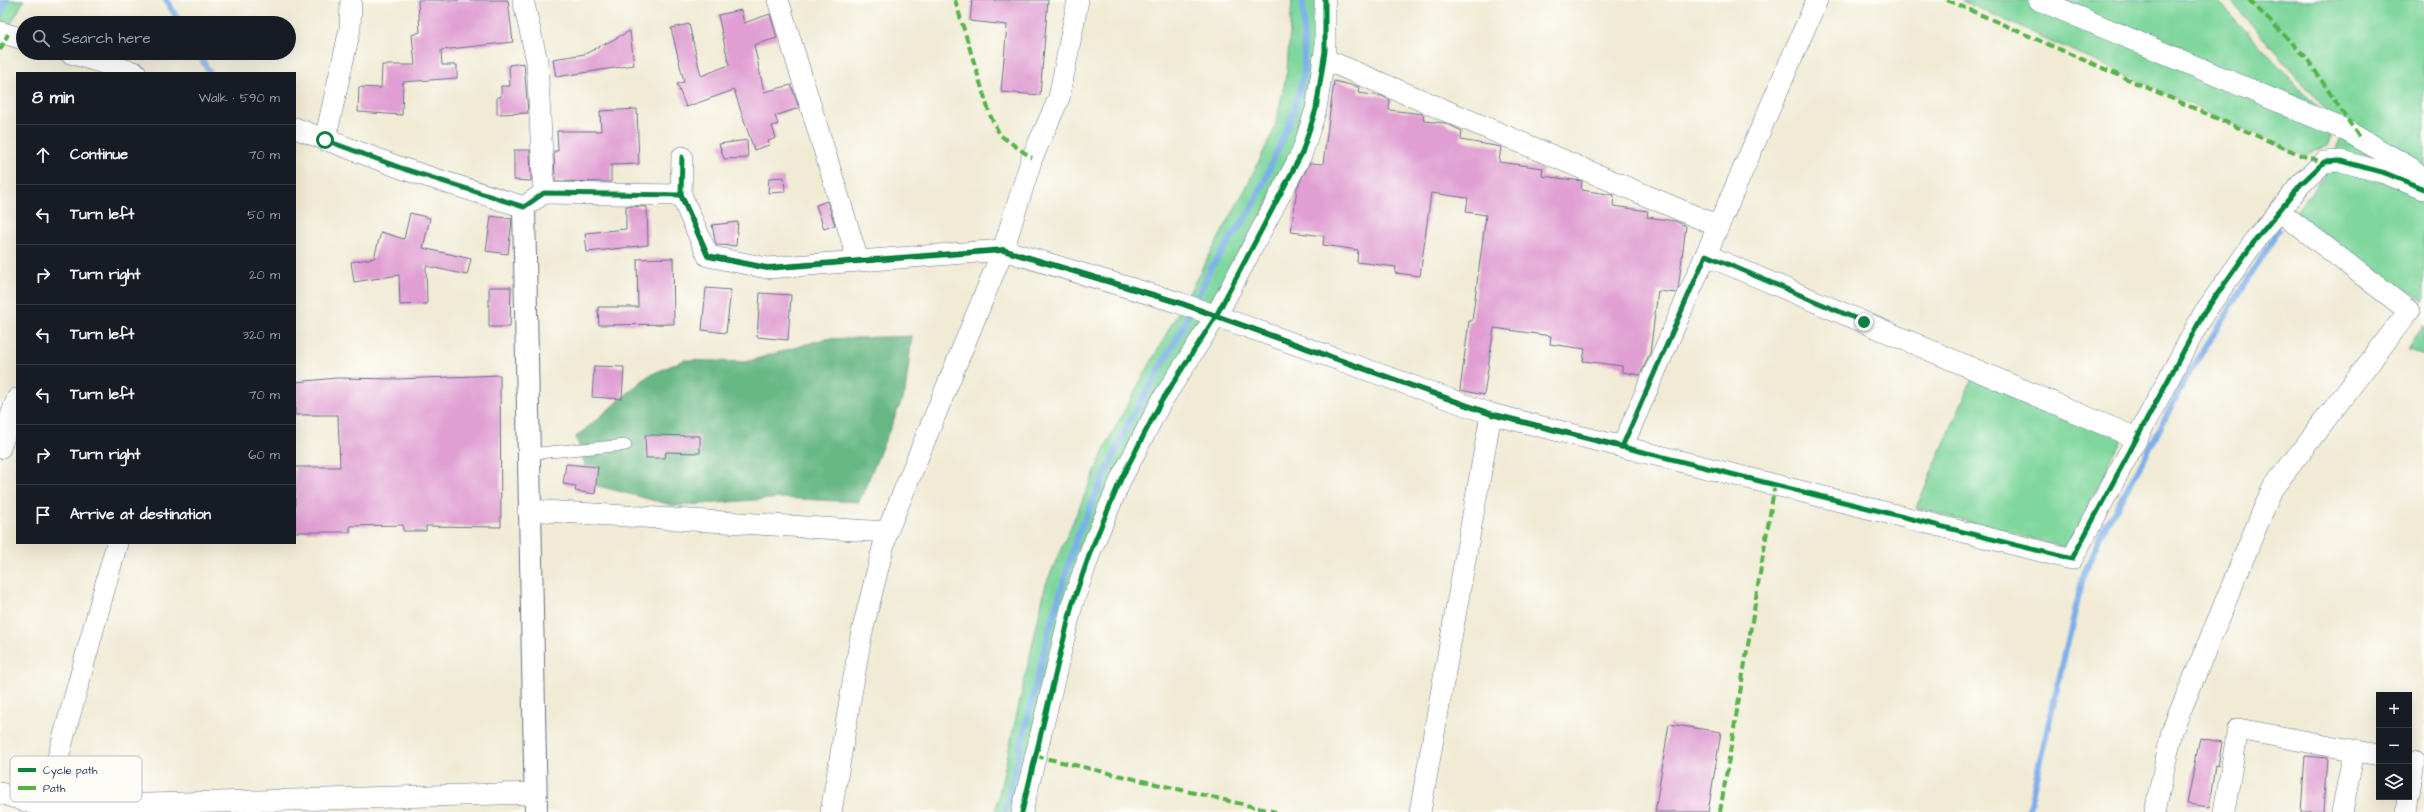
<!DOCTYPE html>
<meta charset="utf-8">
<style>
body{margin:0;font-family:"Architects Daughter",sans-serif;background:#20242c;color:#f1f3f6}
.controls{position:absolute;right:12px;bottom:12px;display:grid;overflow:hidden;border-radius:0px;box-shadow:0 4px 16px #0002}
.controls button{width:36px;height:36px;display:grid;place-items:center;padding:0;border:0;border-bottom:1px solid #363941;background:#171b24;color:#f1f3f6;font:20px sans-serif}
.stop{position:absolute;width:12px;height:12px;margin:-9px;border:3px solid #0b8043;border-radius:50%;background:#fff}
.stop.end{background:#0b8043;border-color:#fff;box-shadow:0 1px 4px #0008}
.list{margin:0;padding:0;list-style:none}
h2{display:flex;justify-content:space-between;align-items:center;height:52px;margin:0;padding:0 16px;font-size:17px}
h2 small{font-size:13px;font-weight:400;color:#9ea1a6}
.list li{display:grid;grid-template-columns:26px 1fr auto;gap:12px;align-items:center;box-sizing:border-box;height:60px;padding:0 16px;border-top:1px solid #363941}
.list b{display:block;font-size:15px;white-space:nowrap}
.list em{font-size:13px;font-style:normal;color:#9ea1a6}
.icon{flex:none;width:22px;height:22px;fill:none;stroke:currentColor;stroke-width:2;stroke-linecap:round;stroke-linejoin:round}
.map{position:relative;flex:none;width:2424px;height:812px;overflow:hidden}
.search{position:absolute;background:#171b24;box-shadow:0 4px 16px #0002;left:16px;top:16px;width:280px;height:44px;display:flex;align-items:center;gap:10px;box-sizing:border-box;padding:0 14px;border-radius:22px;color:#9ea1a6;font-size:15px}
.panel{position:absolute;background:#171b24;box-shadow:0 4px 16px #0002;left:16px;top:72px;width:280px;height:472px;border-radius:0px}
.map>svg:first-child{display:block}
.green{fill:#7fd79d;stroke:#4d837e}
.forest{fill:#67b884;stroke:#417471}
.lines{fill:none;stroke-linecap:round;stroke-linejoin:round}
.stream{stroke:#7cafe9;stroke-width:6}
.building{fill:#e09ed3}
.service-casing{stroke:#667188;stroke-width:12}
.minor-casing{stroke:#667188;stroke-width:22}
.tertiary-casing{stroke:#667188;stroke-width:24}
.service{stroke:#fff;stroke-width:11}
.minor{stroke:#fff;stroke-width:21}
.tertiary{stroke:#fff;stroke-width:22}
.quiet{stroke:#55b248;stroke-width:4;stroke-dasharray:8 4;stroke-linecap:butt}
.cycleway-casing{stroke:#fdfcf7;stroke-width:8}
.cycleway{stroke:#00873e;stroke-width:5}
.route{stroke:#0b8043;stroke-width:5}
.key{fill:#fdfcf7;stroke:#b9bec9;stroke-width:1}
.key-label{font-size:11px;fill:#1b2f5e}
</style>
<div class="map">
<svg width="2424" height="812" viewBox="0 0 2424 812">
<rect width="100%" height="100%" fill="#fdfcf7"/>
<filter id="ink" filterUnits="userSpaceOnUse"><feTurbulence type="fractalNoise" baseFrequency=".025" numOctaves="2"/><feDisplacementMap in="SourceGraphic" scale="8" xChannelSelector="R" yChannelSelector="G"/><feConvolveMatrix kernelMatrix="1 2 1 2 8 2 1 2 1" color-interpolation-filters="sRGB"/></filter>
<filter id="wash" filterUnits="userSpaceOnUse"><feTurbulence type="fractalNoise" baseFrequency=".012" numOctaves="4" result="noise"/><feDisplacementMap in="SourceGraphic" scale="16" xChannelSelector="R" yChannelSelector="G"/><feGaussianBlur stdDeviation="0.9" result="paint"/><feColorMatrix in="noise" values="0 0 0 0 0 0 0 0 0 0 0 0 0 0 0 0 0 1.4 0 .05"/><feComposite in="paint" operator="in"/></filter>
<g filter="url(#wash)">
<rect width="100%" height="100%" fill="#f1ebd5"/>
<g class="green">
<path d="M 0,0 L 24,0 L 0,44 Z"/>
<path d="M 1292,0 L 1323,0 L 1316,109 L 1091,550 L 1021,812 L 995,812 L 1046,584 L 1109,439 L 1245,190 L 1275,128 L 1287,71 Z"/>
<path d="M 1961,0 L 2217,0 L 2335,126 L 2327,146 L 2303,156 Z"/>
<path d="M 2230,0 L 2424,0 L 2424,301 L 2290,220 L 2324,177 L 2344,130 Z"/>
<path d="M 2424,324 L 2424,355 L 2408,350 Z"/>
<path d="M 1976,370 L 2125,433 L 2067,548 L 1916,508 Z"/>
</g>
<path class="forest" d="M 912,336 L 905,393 L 859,502 L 781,498 L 675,506 L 591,484 L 576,437 L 648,376 L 684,360 L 746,362 L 824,339 Z"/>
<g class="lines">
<g class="stream">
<path d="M 166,0 L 180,23"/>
<path d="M 0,15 L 7,0"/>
<path d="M 198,53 L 210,73"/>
<path d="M 1005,812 L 1048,634 L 1076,539 L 1126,428 L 1180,333 L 1211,268 L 1253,207 L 1295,109 L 1304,70 L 1303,0"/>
<path d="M 2028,812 L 2083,577 L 2100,536 L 2143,461 L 2186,378 L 2279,230"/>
</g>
</g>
<g id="blocks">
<g class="building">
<path d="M 418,0 L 508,0 L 513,42 L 441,50 L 442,65 L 457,65 L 457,78 L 403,82 L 402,115 L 358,112 L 359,87 L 381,88 L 382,65 L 415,65 L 412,35 L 420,32 Z"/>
<path d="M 972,0 L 1048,0 L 1040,95 L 1001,92 L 1007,25 L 970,21 Z"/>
<path d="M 741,10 L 744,23 L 770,14 L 777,38 L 754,45 L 764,92 L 791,85 L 799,108 L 775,116 L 778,124 L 772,126 L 776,138 L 768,141 L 769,145 L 754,150 L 734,90 L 686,107 L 677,84 L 684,82 L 671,28 L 689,24 L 701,76 L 729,65 L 718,15 Z"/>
<path d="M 630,31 L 634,65 L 556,77 L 553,59 L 585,54 Z"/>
<path d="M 524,63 L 528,113 L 497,114 L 497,97 L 501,97 L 501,86 L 510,86 L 509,65 Z"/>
<path d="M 1334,81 L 1359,87 L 1358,93 L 1382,96 L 1390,100 L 1389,110 L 1423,114 L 1424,121 L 1445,123 L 1462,131 L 1461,140 L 1501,147 L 1499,162 L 1543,168 L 1542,176 L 1582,181 L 1581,190 L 1614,195 L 1613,206 L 1648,211 L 1647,217 L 1675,221 L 1686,226 L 1678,290 L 1676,293 L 1658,291 L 1650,353 L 1640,375 L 1622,372 L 1622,366 L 1583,361 L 1585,349 L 1550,344 L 1551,336 L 1494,328 L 1484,395 L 1460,390 L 1469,321 L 1472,321 L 1486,215 L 1466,212 L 1468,198 L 1431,193 L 1420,276 L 1395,273 L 1396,267 L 1357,262 L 1358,250 L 1323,245 L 1324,236 L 1291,232 L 1297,188 L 1310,163 L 1323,164 Z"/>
<path d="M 637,109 L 639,164 L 611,165 L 611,182 L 555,181 L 554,151 L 558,151 L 557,131 L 601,131 L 600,111 Z"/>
<path d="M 747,140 L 748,158 L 724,159 L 719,144 Z"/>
<path d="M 514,150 L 530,150 L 531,181 L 514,180 Z"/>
<path d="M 784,177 L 785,192 L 768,193 L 769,178 Z"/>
<path d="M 827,201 L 835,225 L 824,229 L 816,205 Z"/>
<path d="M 626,206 L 647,207 L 648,245 L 587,252 L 585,233 L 626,229 Z"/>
<path d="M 410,213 L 430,218 L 423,248 L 471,259 L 467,275 L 426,266 L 427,304 L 400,305 L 399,275 L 354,282 L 351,262 L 374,258 L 381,232 L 404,239 Z"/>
<path d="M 491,216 L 512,219 L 508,254 L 486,251 Z"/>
<path d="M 738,222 L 736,246 L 716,245 L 712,225 Z"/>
<path d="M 673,258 L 674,324 L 599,325 L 598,307 L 638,307 L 637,259 Z"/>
<path d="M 489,287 L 511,287 L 510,327 L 489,327 Z"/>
<path d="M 706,288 L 731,290 L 726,333 L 702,330 Z"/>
<path d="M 760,293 L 791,295 L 788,340 L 757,337 Z"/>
<path d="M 594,366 L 624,367 L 622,399 L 592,397 Z"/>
<path d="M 500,375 L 501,527 L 426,526 L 426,531 L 403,531 L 403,525 L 350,526 L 350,532 L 295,532 L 295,467 L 340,467 L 338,415 L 295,415 L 295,382 L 337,378 L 398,379 Z"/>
<path d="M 645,435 L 700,436 L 700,453 L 666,452 L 665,458 L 646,458 Z"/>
<path d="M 566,464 L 598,467 L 595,494 L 575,491 L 576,486 L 563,484 Z"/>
<path d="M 1669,724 L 1721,732 L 1708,812 L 1655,812 Z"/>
<path d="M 2200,738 L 2222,742 L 2218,766 L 2215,765 L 2209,807 L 2187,804 Z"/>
<path d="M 2305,756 L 2327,758 L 2323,812 L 2301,812 Z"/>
</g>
</g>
</g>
<g filter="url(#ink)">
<use href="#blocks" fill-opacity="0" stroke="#667188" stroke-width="1"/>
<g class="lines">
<defs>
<path id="service" d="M 527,454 L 626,445"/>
<g id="minor">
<path d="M 778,0 L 858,260"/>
<path d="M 2039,0 L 2345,130 L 2411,168 L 2424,179"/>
<path d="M 0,32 L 23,39"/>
<path d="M 70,53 L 136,73"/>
<path d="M 1324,59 L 1718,226"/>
<path d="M 295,128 L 404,169 L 524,207 L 544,193 L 537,61 L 523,0"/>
<path d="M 325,140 L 350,29 L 351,0"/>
<path d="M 682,157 L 681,195 L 708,256 L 767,268 L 1003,250 L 1180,303 L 1491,414 L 2072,559 L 2204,313 L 2254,242 L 2301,184 L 2324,162 L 2341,161 L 2385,173 L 2424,189"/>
<path d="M 544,193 L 681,195"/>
<path d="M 1706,255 L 2136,438"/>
<path d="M 1622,447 L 1817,0"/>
<path d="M 0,448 L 17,399"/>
<path d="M 528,510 L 887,532"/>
<path d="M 0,793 L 44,807 L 535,793"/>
<path d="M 2409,793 L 2414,762"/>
<path d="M 43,812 L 117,543"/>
<path d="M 831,812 L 861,636 L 887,532 L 1003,250 L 1032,158 L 1059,98 L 1078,0"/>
<path d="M 1022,812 L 1072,605 L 1091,550 L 1121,479 L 1161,402 L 1216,316 L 1302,153 L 1316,109 L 1325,51 L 1325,0"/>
<path d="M 1420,812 L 1491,414"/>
<path d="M 2155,812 L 2172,731 L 2272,489 L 2409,311 L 2279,211"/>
<path d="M 2224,812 L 2238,729 L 2379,755"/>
<path d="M 2342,812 L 2354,751"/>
<path d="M 2406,812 L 2408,797"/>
</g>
<path id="tertiary" d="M 524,207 L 536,812"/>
</defs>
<use href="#service" class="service-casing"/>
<use href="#minor" class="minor-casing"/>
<use href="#tertiary" class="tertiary-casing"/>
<use href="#service" class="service"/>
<use href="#minor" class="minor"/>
<use href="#tertiary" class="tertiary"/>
<g class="quiet">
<path d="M 955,0 L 990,115 L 1000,135 L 1032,158"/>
<path d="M 1947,0 L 2303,156 L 2324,162"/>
<path d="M 2249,0 L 2306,57 L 2361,140"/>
<path d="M 0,50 L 8,34"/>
<path d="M 1036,756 L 1276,812"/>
<path d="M 1720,812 L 1775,484"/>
</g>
<defs>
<g id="cycleway">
<path d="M 682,157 L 681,195 L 708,256 L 767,268 L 1003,250 L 1180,303 L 1491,414 L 2072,559 L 2204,313 L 2254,242 L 2301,184 L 2324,162 L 2341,161 L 2385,173 L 2424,189"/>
<path d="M 1022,812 L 1072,605 L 1091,550 L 1121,479 L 1161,402 L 1216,316 L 1302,153 L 1316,109 L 1325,51 L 1325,0"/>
</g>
</defs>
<use href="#cycleway" class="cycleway-casing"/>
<use href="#cycleway" class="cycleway"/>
</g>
</g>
<g class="lines" filter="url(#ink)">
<path class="route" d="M 325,140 L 404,169 L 524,207 L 544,193 L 681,195 L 708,256 L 767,268 L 1003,250 L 1180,303 L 1491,414 L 1622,447 L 1706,255 L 1864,322"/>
</g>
<rect x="10" y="756" width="132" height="46" rx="6" class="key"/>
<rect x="18" y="768" width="18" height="4" fill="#00873e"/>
<rect x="18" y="786" width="18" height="4" fill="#55b248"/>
<g class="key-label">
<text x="43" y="774">Cycle path</text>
<text x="43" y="792">Path</text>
</g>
</svg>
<div class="controls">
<button>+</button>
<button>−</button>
<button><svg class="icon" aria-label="layers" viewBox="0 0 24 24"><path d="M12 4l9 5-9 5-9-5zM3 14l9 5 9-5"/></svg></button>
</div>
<div class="stop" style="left:325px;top:140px"></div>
<div class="stop end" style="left:1864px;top:322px"></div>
<div class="search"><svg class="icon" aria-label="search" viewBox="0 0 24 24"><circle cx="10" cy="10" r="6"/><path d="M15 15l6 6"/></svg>Search here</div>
<section class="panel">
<h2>8 min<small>Walk · 590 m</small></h2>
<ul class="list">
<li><svg class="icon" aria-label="ahead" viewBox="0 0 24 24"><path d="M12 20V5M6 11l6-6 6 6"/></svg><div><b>Continue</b></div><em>70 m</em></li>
<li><svg class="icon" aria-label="left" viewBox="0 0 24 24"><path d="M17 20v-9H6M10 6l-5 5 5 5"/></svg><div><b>Turn left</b></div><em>50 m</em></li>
<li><svg class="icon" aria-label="right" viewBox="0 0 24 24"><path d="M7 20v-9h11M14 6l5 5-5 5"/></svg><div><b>Turn right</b></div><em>20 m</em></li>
<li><svg class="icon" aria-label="left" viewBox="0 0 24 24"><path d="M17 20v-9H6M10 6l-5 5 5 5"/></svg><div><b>Turn left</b></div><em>320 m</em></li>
<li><svg class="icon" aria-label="left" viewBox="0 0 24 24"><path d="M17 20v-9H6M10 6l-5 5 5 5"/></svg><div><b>Turn left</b></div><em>70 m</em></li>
<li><svg class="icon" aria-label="right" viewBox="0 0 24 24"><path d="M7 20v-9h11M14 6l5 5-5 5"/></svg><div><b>Turn right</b></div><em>60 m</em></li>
<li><svg class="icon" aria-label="arrive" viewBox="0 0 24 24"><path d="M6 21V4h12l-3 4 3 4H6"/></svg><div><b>Arrive at destination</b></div></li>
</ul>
</section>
</div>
